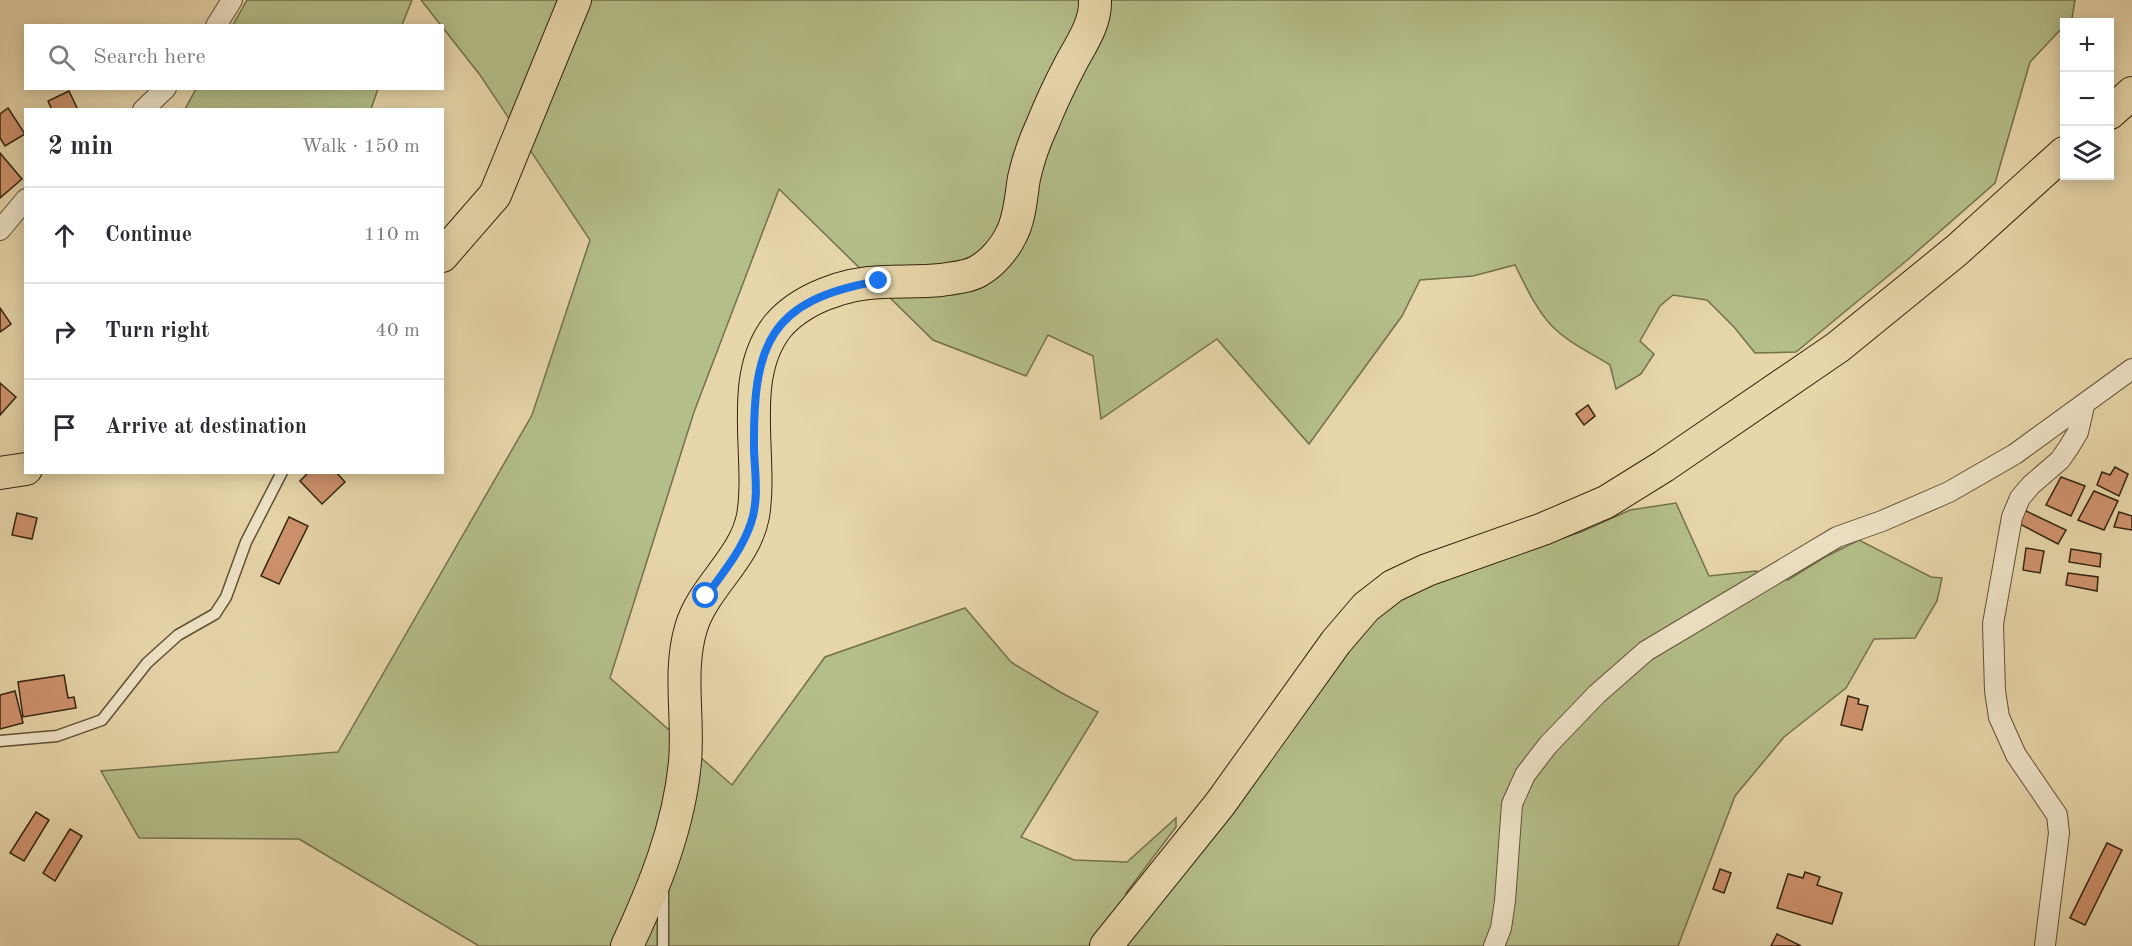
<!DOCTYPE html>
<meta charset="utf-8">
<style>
body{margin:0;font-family:"Old Standard TT",serif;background:#f7f7f7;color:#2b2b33}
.controls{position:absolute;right:18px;top:18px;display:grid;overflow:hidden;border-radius:0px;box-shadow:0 3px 15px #0003}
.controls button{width:54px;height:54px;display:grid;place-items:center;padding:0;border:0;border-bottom:2px solid #e1e1e2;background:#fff;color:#2b2b33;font:30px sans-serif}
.stop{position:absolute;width:18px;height:18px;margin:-14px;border:4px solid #1a73e8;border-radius:50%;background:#fff}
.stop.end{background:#1a73e8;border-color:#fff;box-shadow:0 2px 6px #0008}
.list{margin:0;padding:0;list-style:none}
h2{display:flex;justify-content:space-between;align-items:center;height:78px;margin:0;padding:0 24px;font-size:26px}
h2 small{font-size:20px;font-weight:400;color:#7c7c81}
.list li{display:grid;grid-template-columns:39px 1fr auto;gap:18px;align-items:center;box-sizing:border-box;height:96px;padding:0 24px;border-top:2px solid #e1e1e2}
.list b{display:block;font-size:22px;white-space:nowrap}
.list em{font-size:20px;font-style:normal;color:#7c7c81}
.icon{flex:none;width:33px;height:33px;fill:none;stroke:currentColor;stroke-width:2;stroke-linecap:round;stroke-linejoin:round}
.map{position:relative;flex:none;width:2132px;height:946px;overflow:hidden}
.search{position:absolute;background:#fff;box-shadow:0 3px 15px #0003;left:24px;top:24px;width:420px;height:66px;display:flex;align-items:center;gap:15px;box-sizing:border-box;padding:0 21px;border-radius:0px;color:#7c7c81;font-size:22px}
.panel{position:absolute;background:#fff;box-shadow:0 3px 15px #0003;left:24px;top:108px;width:420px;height:366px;border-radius:0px}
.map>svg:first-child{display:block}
.green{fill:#b4be89;stroke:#74714b;stroke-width:1.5}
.building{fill:#cf936e;stroke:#34240d;stroke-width:1.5}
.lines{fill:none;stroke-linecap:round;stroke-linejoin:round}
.lane-casing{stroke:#615034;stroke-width:13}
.street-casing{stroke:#615034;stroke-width:22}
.primary-casing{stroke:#34240d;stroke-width:34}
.lane{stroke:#efe4c8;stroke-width:10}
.street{stroke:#efe4c8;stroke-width:20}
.primary{stroke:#e7d6aa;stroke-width:32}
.route{stroke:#1a73e8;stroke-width:8}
</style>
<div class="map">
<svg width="2132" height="946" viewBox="0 0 2132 946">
<rect width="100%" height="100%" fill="#e7d6aa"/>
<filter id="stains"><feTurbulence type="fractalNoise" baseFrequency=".00333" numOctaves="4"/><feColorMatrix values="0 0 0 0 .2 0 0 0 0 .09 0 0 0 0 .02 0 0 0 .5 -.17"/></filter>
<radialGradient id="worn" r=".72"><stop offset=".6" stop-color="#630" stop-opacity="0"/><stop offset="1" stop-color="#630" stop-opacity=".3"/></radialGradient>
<g class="green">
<path d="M 247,0 L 412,0 L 402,25 L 233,25 Z"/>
<path d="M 421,0 L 2075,0 L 2072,18 L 2067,22 L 2064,22 L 2064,26 L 2030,62 L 1995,183 L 1905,262 L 1796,352 L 1755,353 L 1734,327 L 1707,300 L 1673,295 L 1660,306 L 1640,341 L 1654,354 L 1641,374 L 1616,389 L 1610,365 C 1591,353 1567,342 1551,325 C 1536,309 1525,285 1515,265 L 1473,276 L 1420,280 L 1402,316 L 1309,444 L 1217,339 L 1101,419 L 1093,356 L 1048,335 L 1026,376 L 933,340 L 779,189 L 694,412 L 610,678 L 732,785 L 825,657 L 965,608 L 1011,662 L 1060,692 L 1098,712 L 1021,837 L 1074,860 L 1127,862 L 1176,818 L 1176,827 L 1126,893 L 1141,921 L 1336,659 L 1382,610 L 1453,573 L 1581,532 L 1630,510 L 1676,503 L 1709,576 L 1756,571 L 1788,580 L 1825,557 L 1859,540 L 1931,577 L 1942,578 L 1937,601 L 1915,638 L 1874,639 L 1846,688 L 1784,737 L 1735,796 L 1678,946 L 479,946 L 299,839 L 139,838 L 101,771 L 338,752 L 532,415 L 590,240 L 480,75 Z"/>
<path d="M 196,89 L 196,88 L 378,89 L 371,109 L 185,109 Z"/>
</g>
<g class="building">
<path d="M 69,91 L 78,110 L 52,110 L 48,101 Z"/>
<path d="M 8,108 L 25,134 L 5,146 L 0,138 L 0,114 Z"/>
<path d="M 0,153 L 22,179 L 0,198 Z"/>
<path d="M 0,308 L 11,324 L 0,332 Z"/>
<path d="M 0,383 L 16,397 L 0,415 Z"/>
<path d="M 1588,405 L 1595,416 L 1584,425 L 1576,414 Z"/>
<path d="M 2115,467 L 2128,474 L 2119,496 L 2097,485 L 2102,472 L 2110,475 Z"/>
<path d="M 309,472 L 336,472 L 345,482 L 322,504 L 300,481 Z"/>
<path d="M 2061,477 L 2085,486 L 2071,516 L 2046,505 Z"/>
<path d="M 2094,491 L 2118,501 L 2104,530 L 2078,520 Z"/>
<path d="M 2024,510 L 2066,530 L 2058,544 L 2018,523 Z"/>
<path d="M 2119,512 L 2132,516 L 2132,530 L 2114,527 Z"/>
<path d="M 17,513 L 37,518 L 32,539 L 12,535 Z"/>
<path d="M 289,517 L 308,526 L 279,584 L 261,576 Z"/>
<path d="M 2026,548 L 2044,551 L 2040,573 L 2023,570 Z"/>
<path d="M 2071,549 L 2101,554 L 2100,567 L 2069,562 Z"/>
<path d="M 2068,573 L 2098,577 L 2097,591 L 2066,585 Z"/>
<path d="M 64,675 L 68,698 L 74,697 L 76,708 L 23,717 L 18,682 Z"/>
<path d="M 15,691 L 23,723 L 0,729 L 0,695 Z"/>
<path d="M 1848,696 L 1859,699 L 1858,704 L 1868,706 L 1862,730 L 1841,725 Z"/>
<path d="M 36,812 L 49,820 L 24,861 L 10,853 Z"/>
<path d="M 70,829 L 82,836 L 55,881 L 43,873 Z"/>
<path d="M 2107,843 L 2122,850 L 2085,925 L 2070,918 Z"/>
<path d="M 1720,869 L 1731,873 L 1724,893 L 1713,889 Z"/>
<path d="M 1805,872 L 1820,877 L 1817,885 L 1842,893 L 1832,924 L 1777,908 L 1788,874 L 1803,878 Z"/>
<path d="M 1777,934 L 1801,946 L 1771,946 Z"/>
</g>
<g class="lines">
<defs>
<g id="lane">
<path d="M 0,741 L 57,736 L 102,720 L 147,663 L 178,635 L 215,614 L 226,597 L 246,542 L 282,472"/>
<path d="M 663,890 L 663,946"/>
</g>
<g id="street">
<path d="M 216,26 L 232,0"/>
<path d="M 143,110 L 166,88"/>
<path d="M 0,230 L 26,199"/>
<path d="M 2045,945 L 2059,833 L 2057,815 L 2016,755 L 1999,717 L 1995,691 L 1993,624 L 2012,517 L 2020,498 L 2031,485 L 2060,460 L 2069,447 L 2078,432 L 2084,406"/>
<path d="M 1494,946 L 1501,928 L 1505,901 L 1512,804 L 1525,775 L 1548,745 L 1597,694 L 1646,651 L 1837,537 L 1882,521 L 1949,492 L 2015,454 L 2132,369"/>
</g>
<g id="primary">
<path d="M 2110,113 L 2132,93"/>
<path d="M 442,256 L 495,195 L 575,0"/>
<path d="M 0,473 L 26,469"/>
<path d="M 627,946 C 654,888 679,827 685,762 C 689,717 678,672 691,628 C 703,587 745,559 753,516 C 763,457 737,379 777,327 C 801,298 846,283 882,282 C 902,281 921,282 941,280 C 953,278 970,277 980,270 C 992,263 1005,248 1011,235 C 1020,219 1021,196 1024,178 C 1028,160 1035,140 1043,123 C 1051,103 1060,84 1070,65 C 1081,44 1096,24 1095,0"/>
<path d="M 1106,946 L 1220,804 L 1336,642 L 1366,607 L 1393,586 L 1427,570 L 1543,529 L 1606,502 L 1664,466 L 1838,347 L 1957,250 L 2064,153"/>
</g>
</defs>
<use href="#lane" class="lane-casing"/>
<use href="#street" class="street-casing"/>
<use href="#primary" class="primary-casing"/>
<use href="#lane" class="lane"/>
<use href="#street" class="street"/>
<use href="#primary" class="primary"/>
</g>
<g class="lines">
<path class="route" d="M 706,596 C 723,573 742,550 751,523 C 759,500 755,474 754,450 C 753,345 768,300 879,281"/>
</g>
<rect width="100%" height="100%" filter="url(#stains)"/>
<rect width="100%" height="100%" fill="url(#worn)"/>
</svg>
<div class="controls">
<button>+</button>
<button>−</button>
<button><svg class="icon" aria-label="layers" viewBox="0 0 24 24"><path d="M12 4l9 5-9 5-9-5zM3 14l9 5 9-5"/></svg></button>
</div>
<div class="stop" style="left:706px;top:596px"></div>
<div class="stop end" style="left:879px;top:281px"></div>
<div class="search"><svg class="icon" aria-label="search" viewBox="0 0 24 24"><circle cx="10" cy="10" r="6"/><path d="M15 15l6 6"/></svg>Search here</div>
<section class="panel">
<h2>2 min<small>Walk · 150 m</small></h2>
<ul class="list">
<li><svg class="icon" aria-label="ahead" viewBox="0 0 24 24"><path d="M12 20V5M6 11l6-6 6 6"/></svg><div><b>Continue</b></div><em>110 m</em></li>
<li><svg class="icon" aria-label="right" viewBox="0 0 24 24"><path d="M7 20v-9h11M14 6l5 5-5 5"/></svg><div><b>Turn right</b></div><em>40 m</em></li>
<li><svg class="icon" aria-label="arrive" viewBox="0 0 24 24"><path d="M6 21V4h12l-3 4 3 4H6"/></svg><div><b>Arrive at destination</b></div></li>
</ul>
</section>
</div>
